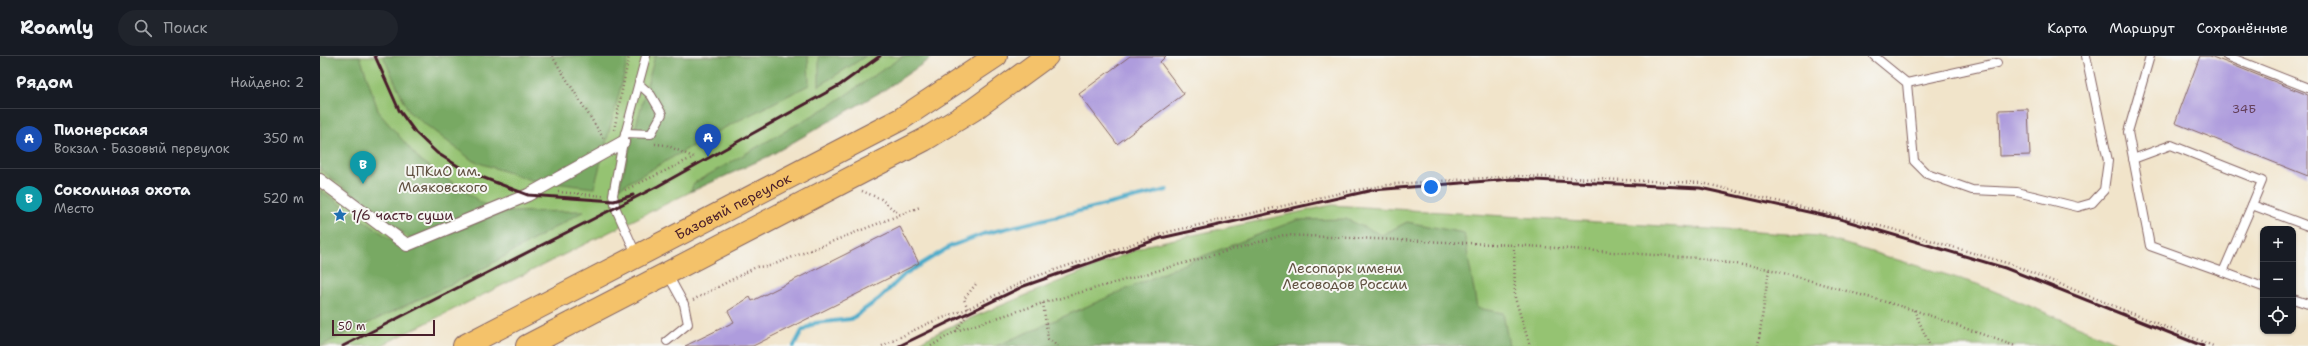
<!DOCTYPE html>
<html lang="ru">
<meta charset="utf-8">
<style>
body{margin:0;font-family:"Shantell Sans",sans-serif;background:#20242c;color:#f1f3f6}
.controls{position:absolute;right:12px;bottom:12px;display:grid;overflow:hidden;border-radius:8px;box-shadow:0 1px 3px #0004}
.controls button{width:36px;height:36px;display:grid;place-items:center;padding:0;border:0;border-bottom:1px solid #363941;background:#171b24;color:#f1f3f6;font:20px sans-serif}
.scale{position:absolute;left:12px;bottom:10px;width:103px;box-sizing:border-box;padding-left:4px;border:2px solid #4a1f2b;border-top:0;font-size:11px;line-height:14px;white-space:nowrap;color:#4a1f2b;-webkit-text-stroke:3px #f6f6f2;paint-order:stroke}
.you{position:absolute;left:1111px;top:131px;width:14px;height:14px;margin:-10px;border:3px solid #fff;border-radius:50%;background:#1a73e8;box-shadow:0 0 0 6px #1a73e833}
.badge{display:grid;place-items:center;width:26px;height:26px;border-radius:50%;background:#1f6fb2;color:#fff;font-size:13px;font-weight:700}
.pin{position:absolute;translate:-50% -33px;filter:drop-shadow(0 1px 2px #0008)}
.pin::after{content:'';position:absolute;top:21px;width:14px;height:12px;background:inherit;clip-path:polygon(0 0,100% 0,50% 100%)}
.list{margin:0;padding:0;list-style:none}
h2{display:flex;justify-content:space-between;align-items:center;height:52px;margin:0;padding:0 16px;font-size:17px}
h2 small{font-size:13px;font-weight:400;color:#9ea1a6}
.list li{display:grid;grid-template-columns:26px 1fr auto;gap:12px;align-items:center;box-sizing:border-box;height:60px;padding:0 16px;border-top:1px solid #363941}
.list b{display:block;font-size:15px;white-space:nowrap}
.list p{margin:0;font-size:13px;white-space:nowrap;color:#9ea1a6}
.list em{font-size:13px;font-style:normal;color:#9ea1a6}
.icon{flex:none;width:22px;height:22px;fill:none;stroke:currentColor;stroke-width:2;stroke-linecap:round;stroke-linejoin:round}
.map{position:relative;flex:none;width:1988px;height:290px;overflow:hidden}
header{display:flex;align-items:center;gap:24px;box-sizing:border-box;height:56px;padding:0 20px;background:#171b24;border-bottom:1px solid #363941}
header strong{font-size:19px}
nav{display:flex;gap:22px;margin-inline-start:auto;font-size:14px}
.search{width:280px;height:36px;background:#20242c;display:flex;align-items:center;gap:10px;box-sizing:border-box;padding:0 14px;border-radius:22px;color:#9ea1a6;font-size:15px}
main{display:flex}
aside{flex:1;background:#171b24}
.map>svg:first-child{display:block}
.green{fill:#95c372;stroke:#70714e}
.forest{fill:#78a964;stroke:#616448}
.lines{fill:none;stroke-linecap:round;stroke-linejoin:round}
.stream{stroke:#4aaac9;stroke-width:4}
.building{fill:#ae9cdd}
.service-casing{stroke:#846463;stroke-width:10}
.pedestrian-casing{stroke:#846463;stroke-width:14}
.primary-casing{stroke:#846463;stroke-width:24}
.path{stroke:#846463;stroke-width:2.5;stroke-dasharray:1 3;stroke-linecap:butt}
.service{stroke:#fff;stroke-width:8}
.pedestrian{stroke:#fff;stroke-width:12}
.primary{stroke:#f4c26a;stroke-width:22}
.rail{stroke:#4a1f2b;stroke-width:3}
.labels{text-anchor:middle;stroke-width:4;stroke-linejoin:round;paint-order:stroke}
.number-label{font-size:12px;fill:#633e58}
.park-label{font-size:14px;fill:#605040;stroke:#f6f6f2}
.street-label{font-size:14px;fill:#4a1f2b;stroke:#f6f6f2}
.poi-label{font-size:14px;fill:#4a1f2b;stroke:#f6f6f2;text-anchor:start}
</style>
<header>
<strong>Roamly</strong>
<div class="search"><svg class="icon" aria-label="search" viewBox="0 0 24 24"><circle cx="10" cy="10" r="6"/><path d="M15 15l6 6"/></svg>Поиск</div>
<nav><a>Карта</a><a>Маршрут</a><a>Сохранённые</a></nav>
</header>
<main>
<aside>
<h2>Рядом<small>Найдено: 2</small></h2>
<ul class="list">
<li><span class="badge" style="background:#1a4fb4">A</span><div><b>Пионерская</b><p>Вокзал · Базовый переулок</p></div><em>350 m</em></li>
<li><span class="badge" style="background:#0f9aa8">B</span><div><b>Соколиная охота</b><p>Место</p></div><em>520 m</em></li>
</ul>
</aside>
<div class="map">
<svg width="1988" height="290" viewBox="0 0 1988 290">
<rect width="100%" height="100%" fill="#f6f6f2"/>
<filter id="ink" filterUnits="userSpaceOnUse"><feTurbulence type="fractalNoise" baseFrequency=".025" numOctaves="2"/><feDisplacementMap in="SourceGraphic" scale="8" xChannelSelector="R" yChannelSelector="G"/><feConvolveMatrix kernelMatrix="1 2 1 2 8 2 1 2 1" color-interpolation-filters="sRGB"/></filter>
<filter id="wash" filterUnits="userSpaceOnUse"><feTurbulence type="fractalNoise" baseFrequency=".012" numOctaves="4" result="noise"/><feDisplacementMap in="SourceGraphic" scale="16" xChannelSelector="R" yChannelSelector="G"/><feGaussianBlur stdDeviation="0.9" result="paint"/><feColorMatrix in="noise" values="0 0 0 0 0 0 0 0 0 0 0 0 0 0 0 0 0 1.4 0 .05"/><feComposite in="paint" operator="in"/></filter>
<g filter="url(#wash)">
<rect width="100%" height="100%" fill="#f1e4ca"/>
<g class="green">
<path d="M 0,0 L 614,0 L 564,34 L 449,100 L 370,136 L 60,290 L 0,290 Z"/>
<path d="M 1012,149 L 1499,180 L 1657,228 L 1805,290 L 592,290 L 627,272 L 827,189 Z"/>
</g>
<g class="forest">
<path d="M 0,0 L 40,0 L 59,57 L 99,103 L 169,152 L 91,183 L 0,113 Z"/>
<path d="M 63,0 L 309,0 L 274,132 L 211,124 L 153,105 L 89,56 Z"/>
<path d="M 335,0 L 488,0 L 489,29 L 400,74 L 299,132 Z"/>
<path d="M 499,0 L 546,0 L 499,30 Z"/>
<path d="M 583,0 L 614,0 L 564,34 L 449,100 L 370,136 L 374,127 L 511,49 Z"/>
<path d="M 0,134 L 86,194 L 184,156 L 264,155 L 157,216 L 0,290 Z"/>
<path d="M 1026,163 L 1062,179 L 1087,166 L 1144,177 L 1157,252 L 1183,257 L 1189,290 L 676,290 L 878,202 L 977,164 Z"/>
</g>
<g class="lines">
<path class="stream" d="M 474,290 L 482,275 L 495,267 L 531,263 L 559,243 L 585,218 L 631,190 L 663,178 L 847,134"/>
</g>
<g id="blocks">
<g class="building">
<path d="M 810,0 L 846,0 L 840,6 L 864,38 L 797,88 L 759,38 Z"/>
<path d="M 1880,0 L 1890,0 L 1988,39 L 1988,120 L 1855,67 Z"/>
<path d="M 1708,53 L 1710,99 L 1680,100 L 1679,54 Z"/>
<path d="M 580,171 L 599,207 L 433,290 L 365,290 L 414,266 L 408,255 L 430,241 L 432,245 Z"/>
</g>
</g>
</g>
<g filter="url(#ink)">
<use href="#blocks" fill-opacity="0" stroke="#846463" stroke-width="1"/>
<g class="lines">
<defs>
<g id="service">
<path d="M 1554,0 L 1587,27 L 1594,105 L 1607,118 L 1652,134 L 1697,136 L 1758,151 L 1772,147 L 1784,134 L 1788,105 L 1766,0"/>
<path d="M 1830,0 L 1808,76 L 1830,190 L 1903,216"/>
<path d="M 1907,0 L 1988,32"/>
<path d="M 1587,27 L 1677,7"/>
<path d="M 305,77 L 331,78 L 342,58 L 331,39 L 319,28"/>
<path d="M 1813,103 L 1851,89 L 1942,125 L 1932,149"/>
<path d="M 317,200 L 296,153 L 293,139 L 303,86 L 326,0"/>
<path d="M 1943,231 L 1903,216 L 1932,149 L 1988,170"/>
<path d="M 1973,243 L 1988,248"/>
<path d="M 347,285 L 368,268 L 364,248 L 348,219"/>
</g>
<path id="pedestrian" d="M 0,124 L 87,189 L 208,139 L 303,86"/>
<g id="primary">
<path id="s1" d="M 144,290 L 581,63 L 676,0"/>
<path d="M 207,290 L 604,84 L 653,54 L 727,0"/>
</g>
</defs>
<use href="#service" class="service-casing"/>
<use href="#pedestrian" class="pedestrian-casing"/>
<use href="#primary" class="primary-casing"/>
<g class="path">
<path d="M 232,0 L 284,83"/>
<path d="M 294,74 L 309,0"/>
<path d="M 335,88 L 346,89 L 373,101"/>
<path d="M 305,134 L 374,101"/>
<path d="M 542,135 L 561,143 L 580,159"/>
<path d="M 238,136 L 283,140"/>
<path d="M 1194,189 L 1195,242 L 1210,290"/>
<path d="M 373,244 L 436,211 L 450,210 L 600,151"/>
<path d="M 723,247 L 728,283 L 738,290"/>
<path d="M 1594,254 L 1610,290"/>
<path d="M 636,275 L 723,247 L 964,179 L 1194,189 L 1377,202 L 1449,213 L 1594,254 L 1695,290"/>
<path d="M 562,290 L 609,267 L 647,253 L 711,222 L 848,176 L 1025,136 L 1074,128 L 1198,120 L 1382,127 L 1572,173 L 1690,208 L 1893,290"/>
<path d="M 611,290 L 636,275 L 649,256 L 644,243 L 656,228"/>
<path d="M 1438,290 L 1449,213"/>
</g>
<use href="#service" class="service"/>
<use href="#pedestrian" class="pedestrian"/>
<use href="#primary" class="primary"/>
<g class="rail">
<path d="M 55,0 L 79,54 L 95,76 L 117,97 L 146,115 L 208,139 L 294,145 L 313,139"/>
<path d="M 23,290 L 338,130 L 520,29 L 560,0"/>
<path d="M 579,290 L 704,230 L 841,182 L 1053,134 L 1192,123 L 1380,132 L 1520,163 L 1685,212 L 1883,290"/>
</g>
</g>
</g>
<defs>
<symbol id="sight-bare" viewBox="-9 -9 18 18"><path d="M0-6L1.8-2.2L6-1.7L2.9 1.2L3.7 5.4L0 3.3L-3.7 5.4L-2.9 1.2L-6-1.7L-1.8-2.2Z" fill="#1f6fb2" stroke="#f6f6f2" stroke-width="2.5" paint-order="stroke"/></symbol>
</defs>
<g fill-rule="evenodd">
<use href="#sight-bare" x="10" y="149" width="20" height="20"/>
</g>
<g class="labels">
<g class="number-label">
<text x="1924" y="57">34Б</text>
</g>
<g class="park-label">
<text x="123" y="120">ЦПКиО им.<tspan x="123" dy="16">Маяковского</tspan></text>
<text x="1025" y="217">Лесопарк имени<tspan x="1025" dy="16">Лесоводов России</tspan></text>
</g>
<g class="street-label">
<text dy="5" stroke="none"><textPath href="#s1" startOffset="303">Базовый переулок</textPath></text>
</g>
<g class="poi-label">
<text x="31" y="164">1/6 часть суши</text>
</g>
</g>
</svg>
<div class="controls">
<button>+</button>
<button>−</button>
<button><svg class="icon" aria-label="locate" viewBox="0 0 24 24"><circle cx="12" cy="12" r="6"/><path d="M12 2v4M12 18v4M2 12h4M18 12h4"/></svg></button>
</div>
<div class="scale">50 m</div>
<div class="you"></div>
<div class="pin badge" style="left:388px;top:101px;background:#1a4fb4">A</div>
<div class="pin badge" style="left:43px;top:128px;background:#0f9aa8">B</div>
</div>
</main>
